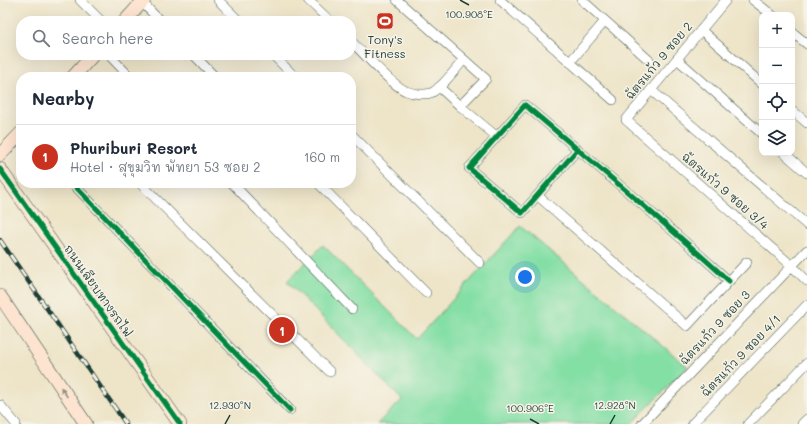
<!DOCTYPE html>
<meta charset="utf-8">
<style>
body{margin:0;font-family:Mali,"Playpen Sans Thai",sans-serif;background:#f2f2f3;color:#1f2937}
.controls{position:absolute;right:12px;top:12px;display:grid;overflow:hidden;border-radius:8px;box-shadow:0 4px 16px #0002}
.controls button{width:36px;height:36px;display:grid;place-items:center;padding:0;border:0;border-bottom:1px solid #e0e1e3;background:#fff;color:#1f2937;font:20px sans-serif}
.you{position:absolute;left:525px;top:277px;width:14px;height:14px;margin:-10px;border:3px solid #fff;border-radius:50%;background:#1a73e8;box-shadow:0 0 0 6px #1a73e833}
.badge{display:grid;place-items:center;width:26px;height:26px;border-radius:50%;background:#c8321e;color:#fff;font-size:13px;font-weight:700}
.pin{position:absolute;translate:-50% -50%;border:2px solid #fff;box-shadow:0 1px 4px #0006}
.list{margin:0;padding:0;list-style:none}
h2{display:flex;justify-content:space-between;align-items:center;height:52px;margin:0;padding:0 16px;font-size:17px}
h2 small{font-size:13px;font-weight:400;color:#747a83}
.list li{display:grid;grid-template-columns:26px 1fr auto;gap:12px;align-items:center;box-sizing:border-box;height:64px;padding:0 16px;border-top:1px solid #e0e1e3}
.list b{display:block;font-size:15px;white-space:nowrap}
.list p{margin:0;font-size:13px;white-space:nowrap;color:#747a83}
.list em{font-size:13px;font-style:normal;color:#747a83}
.icon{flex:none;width:22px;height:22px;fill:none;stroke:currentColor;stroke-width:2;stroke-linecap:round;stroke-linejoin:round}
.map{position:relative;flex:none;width:807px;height:424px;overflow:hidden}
.search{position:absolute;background:#fff;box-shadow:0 4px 16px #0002;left:16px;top:16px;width:340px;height:44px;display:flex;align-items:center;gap:10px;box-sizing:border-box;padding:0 14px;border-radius:16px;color:#747a83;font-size:15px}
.panel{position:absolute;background:#fff;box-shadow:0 4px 16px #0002;left:16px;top:72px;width:340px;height:116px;border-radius:16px}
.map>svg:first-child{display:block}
.green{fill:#84dfa5;stroke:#528e6c}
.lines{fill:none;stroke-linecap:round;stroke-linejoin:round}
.street-casing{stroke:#3e564a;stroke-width:10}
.secondary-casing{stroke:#3e564a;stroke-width:14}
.street{stroke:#fff;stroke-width:9}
.secondary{stroke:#fde4d0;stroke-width:13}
.rail-casing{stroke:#1f3d34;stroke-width:4.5}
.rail{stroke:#f7f3e8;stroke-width:3;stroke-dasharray:9;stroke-linecap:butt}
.cycleway-casing{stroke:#f7f3e8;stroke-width:8}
.cycleway{stroke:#00873e;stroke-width:5}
.oneway{fill:#8e9082}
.ticks{fill:none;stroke:#1f3d34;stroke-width:1.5}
.labels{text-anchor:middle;stroke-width:3;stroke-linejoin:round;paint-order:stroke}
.poi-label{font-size:12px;fill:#1f3d34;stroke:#f7f3e8}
.street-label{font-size:12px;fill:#1f3d34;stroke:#f7f3e8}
.ticks-label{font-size:10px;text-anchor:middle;fill:#1f3d34;stroke:#f7f3e8;stroke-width:3;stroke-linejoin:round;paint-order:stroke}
</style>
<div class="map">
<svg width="807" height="424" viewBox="0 0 807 424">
<rect width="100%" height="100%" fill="#f7f3e8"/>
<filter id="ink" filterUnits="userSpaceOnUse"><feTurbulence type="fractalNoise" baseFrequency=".025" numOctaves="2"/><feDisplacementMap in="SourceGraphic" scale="8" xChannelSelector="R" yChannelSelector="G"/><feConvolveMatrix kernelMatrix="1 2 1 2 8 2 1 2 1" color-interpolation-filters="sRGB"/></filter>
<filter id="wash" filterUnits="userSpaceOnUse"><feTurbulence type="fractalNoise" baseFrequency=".012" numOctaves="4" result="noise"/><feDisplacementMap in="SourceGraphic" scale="16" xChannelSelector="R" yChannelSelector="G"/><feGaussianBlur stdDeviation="0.9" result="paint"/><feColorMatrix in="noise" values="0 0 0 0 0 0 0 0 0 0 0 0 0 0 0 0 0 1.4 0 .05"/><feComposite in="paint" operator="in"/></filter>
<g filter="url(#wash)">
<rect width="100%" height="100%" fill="#eee5c9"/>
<path class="green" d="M 520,226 L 688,367 L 631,424 L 377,424 L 402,400 L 287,281 L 323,245 L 417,339 Z"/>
</g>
<g filter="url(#ink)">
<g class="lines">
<defs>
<g id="street">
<path d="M 80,0 L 101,21"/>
<path d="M 140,0 L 160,21"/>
<path d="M 218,0 L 239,21"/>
<path d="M 308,0 L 330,21"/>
<path d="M 397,0 L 486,79 L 460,106 L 439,87"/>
<path d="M 500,0 L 613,100"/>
<path d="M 582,0 L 650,61"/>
<path d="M 726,0 L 626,120 L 791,265 L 807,281"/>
<path d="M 753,0 L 772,15"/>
<path d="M 701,30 L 762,84"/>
<path d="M 792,32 L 807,44"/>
<path d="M 351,41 C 363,53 393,86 406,91 C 413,94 425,95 431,93 C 442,88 455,69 464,60"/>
<path d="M 109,55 L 130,77"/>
<path d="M 194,55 L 215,77"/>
<path d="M 273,55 L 295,77"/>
<path d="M 677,59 L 762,134"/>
<path d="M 570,62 L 605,21"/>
<path d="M 651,90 L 807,225"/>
<path d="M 460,106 L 496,136"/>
<path d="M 792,110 L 807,123"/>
<path d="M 351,134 L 480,263"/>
<path d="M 578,149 L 522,213 L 469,168 L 525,105 C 594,163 663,221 729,281"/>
<path d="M 784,153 L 807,173"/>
<path d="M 72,183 L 290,410"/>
<path d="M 140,183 L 330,372"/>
<path d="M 232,183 L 352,309"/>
<path d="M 318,183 L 426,293"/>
<path d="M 538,196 L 687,326 L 747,262"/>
<path d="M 0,405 L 16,424"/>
<path d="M 642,424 L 807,250"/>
<path d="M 692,424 L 807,305"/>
<path d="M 748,424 L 807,363"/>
<path d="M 802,424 L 807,419"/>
</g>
<g id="secondary">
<path d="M 125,21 L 144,0"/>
<path d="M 73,77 L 93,55"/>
<path d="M 0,155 L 21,133"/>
<path d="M 0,169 L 180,424"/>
<path d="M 0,296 L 86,424"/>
</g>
</defs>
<use href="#street" class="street-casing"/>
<use href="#secondary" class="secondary-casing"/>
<use href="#street" class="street"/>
<use href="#secondary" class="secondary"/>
<defs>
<path id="rail" d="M 0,240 L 126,424"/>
</defs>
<use href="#rail" class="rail-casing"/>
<use href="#rail" class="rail"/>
<defs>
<g id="cycleway">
<path d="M 578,149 L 522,213 L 469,168 L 525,105 C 594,163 663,221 729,281"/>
<path d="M 0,169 L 180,424"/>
<path d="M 72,183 L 290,410"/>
</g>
</defs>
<use href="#cycleway" class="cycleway-casing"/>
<use href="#cycleway" class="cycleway"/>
</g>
<defs><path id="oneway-solid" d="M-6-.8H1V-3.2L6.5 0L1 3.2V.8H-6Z"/></defs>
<use class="oneway" href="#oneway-solid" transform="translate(64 392) rotate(-124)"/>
</g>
<path class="ticks" d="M 460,0 L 469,5M 530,419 L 539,424M 225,424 L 230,415M 610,424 L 615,415"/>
<defs>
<symbol id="stadium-square" viewBox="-11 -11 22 22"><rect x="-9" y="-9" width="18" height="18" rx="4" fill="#c8321e" stroke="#f7f3e8"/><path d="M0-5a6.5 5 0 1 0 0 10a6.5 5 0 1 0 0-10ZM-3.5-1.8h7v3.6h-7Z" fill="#fff"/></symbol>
</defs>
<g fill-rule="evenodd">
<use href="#stadium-square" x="375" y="11" width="20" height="20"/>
</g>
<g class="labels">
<g class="poi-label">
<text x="385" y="44">Tony's<tspan x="385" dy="14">Fitness</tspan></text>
</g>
<g class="street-label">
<text transform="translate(659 61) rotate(-50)" y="4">ฉัตรแก้ว 9 ซอย 2</text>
<text transform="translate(725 191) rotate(41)" y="4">ฉัตรแก้ว 9 ซอย 3/4</text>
<text transform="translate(98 291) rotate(55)" y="4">ถนนเลียบทางรถไฟ</text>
<text transform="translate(715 328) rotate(-47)" y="4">ฉัตรแก้ว 9 ซอย 3</text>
<text transform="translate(741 356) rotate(-46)" y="4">ฉัตรแก้ว 9 ซอย 4/1</text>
</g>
</g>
<g class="ticks-label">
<text x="469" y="18">100.908°E</text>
<text x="230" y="409">12.930°N</text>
<text x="615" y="409">12.928°N</text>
<text x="530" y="412">100.906°E</text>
</g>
</svg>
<div class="controls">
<button>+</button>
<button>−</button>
<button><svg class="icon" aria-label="locate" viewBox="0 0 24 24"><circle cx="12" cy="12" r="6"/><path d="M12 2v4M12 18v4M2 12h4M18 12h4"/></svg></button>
<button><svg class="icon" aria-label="layers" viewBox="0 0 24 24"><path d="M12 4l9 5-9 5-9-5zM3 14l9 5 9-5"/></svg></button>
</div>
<div class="you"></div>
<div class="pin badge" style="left:282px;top:330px">1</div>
<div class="search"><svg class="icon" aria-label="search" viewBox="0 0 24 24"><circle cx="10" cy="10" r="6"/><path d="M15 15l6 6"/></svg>Search here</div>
<section class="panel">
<h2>Nearby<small></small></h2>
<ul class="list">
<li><span class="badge">1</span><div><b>Phuriburi Resort</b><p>Hotel · สุขุมวิท พัทยา 53 ซอย 2</p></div><em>160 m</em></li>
</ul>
</section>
</div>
